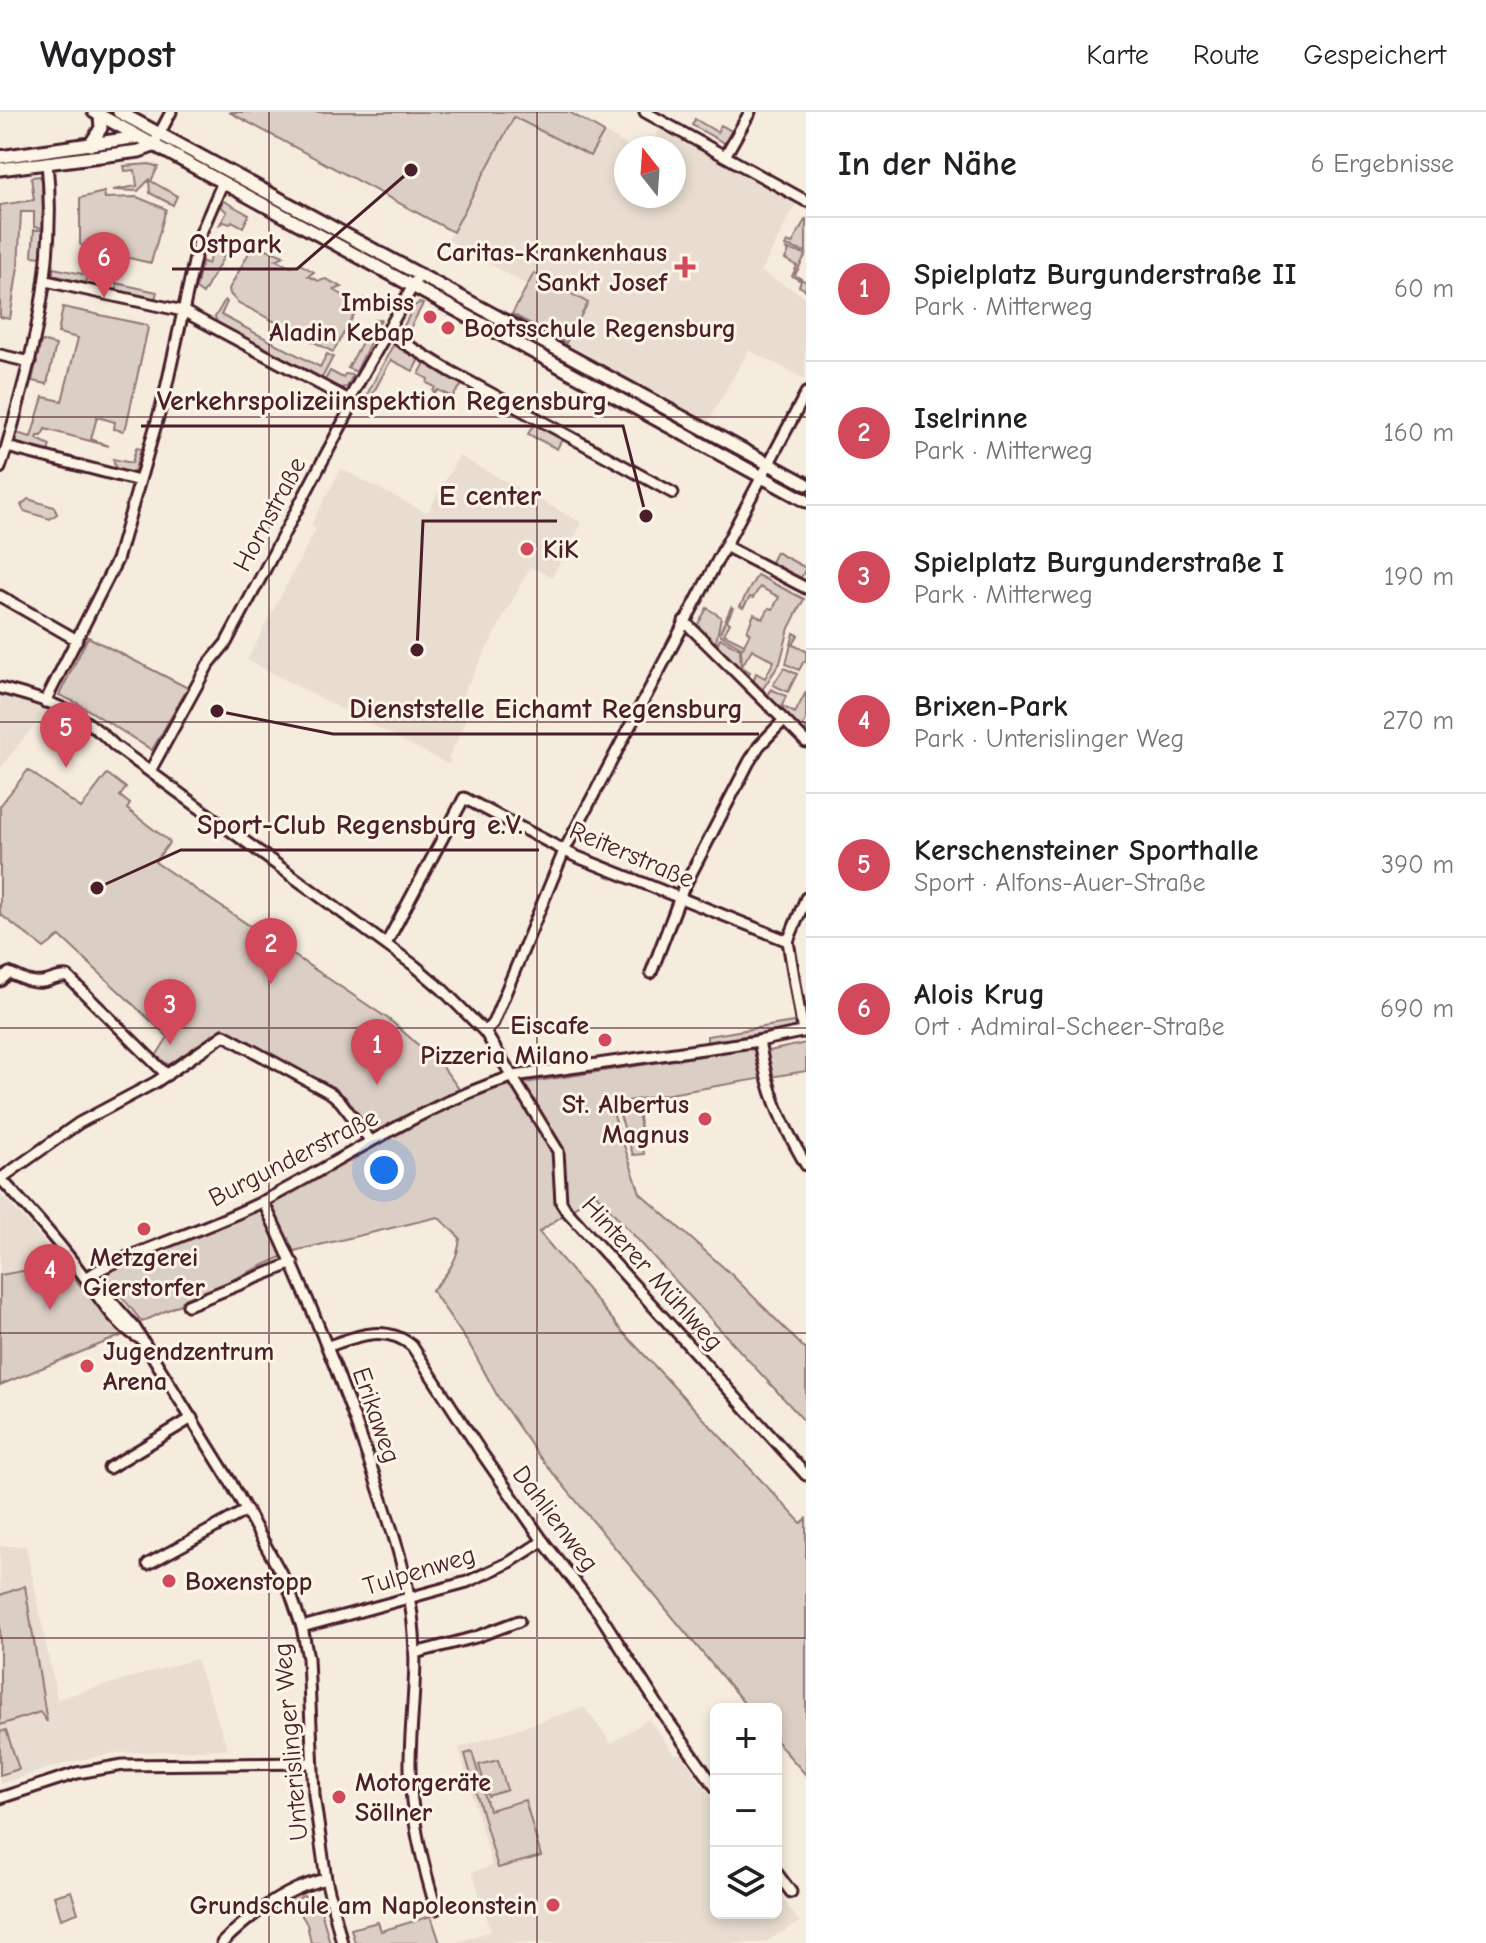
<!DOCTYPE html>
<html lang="de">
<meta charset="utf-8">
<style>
body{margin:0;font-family:"Comic Neue",sans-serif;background:#f2f2f2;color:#202124}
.controls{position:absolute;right:24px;bottom:24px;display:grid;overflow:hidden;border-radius:12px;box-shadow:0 4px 12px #0003}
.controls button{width:72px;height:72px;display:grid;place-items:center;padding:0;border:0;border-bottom:2px solid #e0e0e0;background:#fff;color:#202124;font:40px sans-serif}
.compass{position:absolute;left:614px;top:24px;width:72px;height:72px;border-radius:50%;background:#fff;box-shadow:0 4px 12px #0003;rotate:343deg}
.you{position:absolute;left:384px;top:1058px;width:28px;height:28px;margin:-20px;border:6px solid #fff;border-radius:50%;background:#1a73e8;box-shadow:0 0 0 12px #1a73e833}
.badge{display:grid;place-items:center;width:52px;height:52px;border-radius:50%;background:#d1495b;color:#fff;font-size:26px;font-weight:700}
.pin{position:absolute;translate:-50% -66px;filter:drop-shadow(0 2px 4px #0008)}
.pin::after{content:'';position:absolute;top:42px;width:28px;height:24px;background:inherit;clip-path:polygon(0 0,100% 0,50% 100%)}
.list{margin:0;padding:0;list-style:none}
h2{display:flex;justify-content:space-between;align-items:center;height:104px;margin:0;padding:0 32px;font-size:34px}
h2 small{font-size:26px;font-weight:400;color:#757577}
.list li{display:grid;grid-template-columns:52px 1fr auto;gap:24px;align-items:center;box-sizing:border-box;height:144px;padding:0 32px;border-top:2px solid #e0e0e0}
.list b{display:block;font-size:30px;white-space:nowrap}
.list p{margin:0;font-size:26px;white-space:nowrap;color:#757577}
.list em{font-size:26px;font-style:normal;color:#757577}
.icon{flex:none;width:44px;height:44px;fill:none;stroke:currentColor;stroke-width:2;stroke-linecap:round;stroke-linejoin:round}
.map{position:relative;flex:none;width:806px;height:1831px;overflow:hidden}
header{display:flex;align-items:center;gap:48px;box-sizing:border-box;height:112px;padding:0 40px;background:#fff;border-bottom:2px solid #e0e0e0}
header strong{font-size:38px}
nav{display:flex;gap:44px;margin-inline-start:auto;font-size:28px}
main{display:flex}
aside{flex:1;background:#fff}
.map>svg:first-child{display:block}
.built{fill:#e8ddd0}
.green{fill:#dbcec4;stroke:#927678;stroke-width:2}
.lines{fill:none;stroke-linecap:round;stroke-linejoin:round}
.minor-casing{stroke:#4a1f2b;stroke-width:15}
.major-casing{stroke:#4a1f2b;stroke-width:17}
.minor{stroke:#fcf5e5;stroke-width:9}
.major{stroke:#fcf5e5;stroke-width:11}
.grid{fill:none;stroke:#4a1f2b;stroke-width:2;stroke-opacity:0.55}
.poi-dot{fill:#d1495b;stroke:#fcf5e5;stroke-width:3}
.labels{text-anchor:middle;stroke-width:6;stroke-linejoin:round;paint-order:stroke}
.poi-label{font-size:26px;font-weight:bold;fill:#4a1f2b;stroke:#fcf5e5;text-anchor:end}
.street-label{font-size:26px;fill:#4a1f2b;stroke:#fcf5e5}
.leader{fill:none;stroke:#4a1f2b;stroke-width:3}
.callout-dot{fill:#4a1f2b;stroke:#fcf5e5;stroke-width:3}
.callout-label{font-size:28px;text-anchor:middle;font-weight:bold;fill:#4a1f2b;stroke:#fcf5e5;stroke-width:6;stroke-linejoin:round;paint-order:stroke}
</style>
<header>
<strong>Waypost</strong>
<nav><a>Karte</a><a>Route</a><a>Gespeichert</a></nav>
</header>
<main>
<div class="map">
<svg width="806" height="1831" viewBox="0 0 806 1831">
<rect width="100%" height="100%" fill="#f5ecde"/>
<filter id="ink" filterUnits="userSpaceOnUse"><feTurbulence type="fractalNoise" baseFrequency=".0125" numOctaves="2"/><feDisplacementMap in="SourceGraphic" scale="16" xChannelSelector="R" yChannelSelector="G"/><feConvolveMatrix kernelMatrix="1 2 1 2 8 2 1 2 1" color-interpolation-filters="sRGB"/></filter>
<g filter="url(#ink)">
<g class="built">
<path d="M 514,5 L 590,44 L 604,20 L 632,36 L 626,36 L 626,84 L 674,84 L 674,36 L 648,36 L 660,17 L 796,91 L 761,160 L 806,185 L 805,267 L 749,238 L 708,309 L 512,202 L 527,173 L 448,128 Z"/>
<path d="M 459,344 L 582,411 L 552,465 L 530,455 L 456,595 L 463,599 L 465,607 L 460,623 L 448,646 L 450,648 L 448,652 L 247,548 L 316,417 L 311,413 L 341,357 L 427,401 Z"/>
<path d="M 0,581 L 20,584 L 49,595 L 0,656 Z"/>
<path d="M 0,1082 L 30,1113 L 62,1152 L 0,1163 Z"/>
<path d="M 0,1434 L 26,1434 L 57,1587 L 196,1547 L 228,1637 L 115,1641 L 66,1651 L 0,1672 Z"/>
<path d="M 584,1595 L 611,1631 L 649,1607 L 674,1642 L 681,1642 L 716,1692 L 716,1801 L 776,1801 L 776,1777 L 799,1810 L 764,1831 L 454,1831 L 491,1819 L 472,1760 L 492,1754 L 459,1636 Z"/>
</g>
<g class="green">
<path d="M 229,0 L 569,0 L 604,20 L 590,44 L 514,5 L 453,120 Z"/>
<path d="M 695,7 L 717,20 L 721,13 L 732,19 L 724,31 L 692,13 Z"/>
<path d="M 150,52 L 158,55 L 151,69 L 177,84 L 173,93 L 150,81 L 149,68 L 138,79 L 113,78 L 137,74 L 135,58 L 125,59 L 124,54 Z"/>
<path d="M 31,65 L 40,64 L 42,68 L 44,116 L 34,115 L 34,100 L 21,100 L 18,155 L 10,207 L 0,205 L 0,93 L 34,88 Z"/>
<path d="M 104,80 L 105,86 L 137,85 L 166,97 L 151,151 L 85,136 L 80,132 L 80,86 Z"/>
<path d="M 224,89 L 249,103 L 243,115 L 232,109 L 230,112 L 224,110 L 220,112 L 227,100 L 220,94 Z"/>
<path d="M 806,106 L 806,140 L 785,134 L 787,130 L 792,132 Z"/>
<path d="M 34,118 L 44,118 L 42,145 L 32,144 Z"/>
<path d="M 215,130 L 228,137 L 203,182 L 196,177 L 202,149 L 208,152 Z"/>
<path d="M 259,134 L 284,144 L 276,148 L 291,155 L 300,152 L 314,160 L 308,164 L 319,169 L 326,167 L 342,175 L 334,178 L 353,189 L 363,187 L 333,240 L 237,190 L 230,182 L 229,177 L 251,137 Z"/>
<path d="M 785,137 L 806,142 L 795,163 L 806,170 L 806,178 L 799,174 L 801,169 L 792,164 L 797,154 L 785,147 L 789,139 Z"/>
<path d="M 53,156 L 88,163 L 86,171 L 53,163 Z"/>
<path d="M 534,161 L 588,191 L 566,231 L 512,202 Z"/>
<path d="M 116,171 L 157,180 L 155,187 L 117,178 Z"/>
<path d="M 225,188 L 227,190 L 221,203 L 320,255 L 327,242 L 333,245 L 322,266 L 217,211 L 215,205 Z"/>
<path d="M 419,191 L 423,192 L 407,222 L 414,226 L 413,228 L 404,223 L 402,218 L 414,194 Z"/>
<path d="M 63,195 L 146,213 L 148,216 L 126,315 L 123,319 L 114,317 L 115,310 L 97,305 L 91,327 L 109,334 L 45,317 L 42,324 L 38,324 L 37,327 L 50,333 L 48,340 L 14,331 L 16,321 L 31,325 L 43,285 L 62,289 L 78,226 L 58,221 Z"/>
<path d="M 379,207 L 381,208 L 356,260 L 348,256 L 374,208 L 378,209 Z"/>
<path d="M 41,229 L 56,233 L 47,272 L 32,269 Z"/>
<path d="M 393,233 L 419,247 L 413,259 L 391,248 L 365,296 L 361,294 Z"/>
<path d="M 425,251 L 462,273 L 452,285 L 438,278 L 435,281 L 433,279 L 435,275 L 427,271 L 428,267 L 419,262 Z"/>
<path d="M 330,259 L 343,266 L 345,262 L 353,263 L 347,275 L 339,276 L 325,268 Z"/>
<path d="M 534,312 L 562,327 L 557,337 L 528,322 Z"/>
<path d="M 136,336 L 141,337 L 133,363 L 116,358 L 113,347 L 132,351 Z"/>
<path d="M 28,387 L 54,395 L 57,402 L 50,407 L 24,399 L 21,393 Z"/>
<path d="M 776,440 L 806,456 L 800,468 L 770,452 Z"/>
<path d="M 757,463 L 804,487 L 789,516 L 780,551 L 762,578 L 753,571 L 756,561 L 765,566 L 774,549 L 752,537 L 742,554 L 741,537 L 745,534 L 741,535 L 721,523 L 720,520 L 731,495 L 733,496 L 727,509 L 730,511 L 724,522 L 744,532 L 750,521 L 747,519 L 754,502 L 763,507 L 769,496 L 773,497 L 779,485 L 760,475 L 753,486 L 750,485 L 743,496 L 740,494 Z"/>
<path d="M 707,496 L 721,505 L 715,535 L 696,516 Z"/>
<path d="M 794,521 L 798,523 L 793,533 L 806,539 L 806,550 L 804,549 L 799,558 L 786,552 Z"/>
<path d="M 88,525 L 188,576 L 152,638 L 77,591 L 59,583 Z"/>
<path d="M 720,526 L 740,537 L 741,554 L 750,560 L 748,564 L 746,564 L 716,536 Z"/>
<path d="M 784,556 L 797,562 L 788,580 L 773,573 Z"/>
<path d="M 771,577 L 786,584 L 782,594 L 795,601 L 806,580 L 806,608 L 803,614 L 806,616 L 806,622 L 767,586 Z"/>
<path d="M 28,658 L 81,696 L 107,662 L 109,663 L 126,676 L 120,684 L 130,692 L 127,697 L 170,730 L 155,750 L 390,908 L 442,954 L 459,977 L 372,1022 L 346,987 L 336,979 L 223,916 L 169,953 L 156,944 L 168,925 L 60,824 L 44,836 L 0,802 L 0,694 Z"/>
<path d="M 794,910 L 795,916 L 707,930 L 707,924 Z"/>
<path d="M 806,931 L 806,959 L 610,992 L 640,1081 L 732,1163 L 806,1238 L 806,1311 L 595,1081 L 539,1120 L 622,1219 L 801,1411 L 806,1407 L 806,1663 L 776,1629 L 776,1597 L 749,1597 L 538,1343 L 498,1285 L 472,1237 L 432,1178 C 447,1163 458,1148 460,1126 L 438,1105 L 294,1139 L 142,1210 L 104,1162 L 257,1099 L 410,1014 L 493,976 L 746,937 L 769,939 Z"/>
<path d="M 637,991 L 644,1042 L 633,1043 L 617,994 Z"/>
<path d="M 62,1152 L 123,1223 L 0,1273 L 0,1163 Z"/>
<path d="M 25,1474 L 47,1610 L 40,1600 L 0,1613 L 0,1483 Z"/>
<path d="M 6,1618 L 19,1657 L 0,1663 L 0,1620 Z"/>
<path d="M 472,1640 L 489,1698 L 525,1688 L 541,1744 L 498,1756 L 465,1642 Z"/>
<path d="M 498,1648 L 507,1678 L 488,1684 L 479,1653 Z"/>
<path d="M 71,1779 L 78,1801 L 61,1807 L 54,1784 Z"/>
<path d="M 303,1784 L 318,1788 L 330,1831 L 311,1831 L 307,1812 L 293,1789 Z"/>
<path d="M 431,1804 L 440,1831 L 355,1831 L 351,1817 L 378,1810 L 381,1819 Z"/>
</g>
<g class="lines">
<defs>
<g id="minor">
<path d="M 645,0 L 806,89"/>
<path d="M 153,34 L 171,0"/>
<path d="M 725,44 L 750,0"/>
<path d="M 46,169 L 183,199 L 349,288"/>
<path d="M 386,220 L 450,259 L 673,381"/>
<path d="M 0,243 L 30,250"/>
<path d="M 7,335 L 139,369"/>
<path d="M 0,356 C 9,330 15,304 22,278 C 42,202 55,129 47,50"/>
<path d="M 727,435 L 806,476"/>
<path d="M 0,484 L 77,528"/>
<path d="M 684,509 L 806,630"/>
<path d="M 0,576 C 47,588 80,598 115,634 L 415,854 L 442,877 L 485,920 L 558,1039 L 561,1090 L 566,1098 L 806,1363"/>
<path d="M 45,590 L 117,448 L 165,281 L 200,123 L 222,72"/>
<path d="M 150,659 L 208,553 L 226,531 L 348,301 L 351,284 L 419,163"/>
<path d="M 386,832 L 464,686 L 575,744 L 788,829"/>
<path d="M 651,861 L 683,777 L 749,650 L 759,634 L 784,608"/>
<path d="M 0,869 L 9,861 C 20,865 30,872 42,870 C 52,869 58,863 68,865 L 167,963"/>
<path d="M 485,920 L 493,911 L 564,739 L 806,281"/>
<path d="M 803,920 L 788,829 L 806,786"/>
<path d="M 759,929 C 768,981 780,1008 806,1053"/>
<path d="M 0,1066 C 30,1098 60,1131 85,1166 C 99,1186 117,1214 139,1226"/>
<path d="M 0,1067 L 79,1011 L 156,970 L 224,923 L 332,982 L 341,990 L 370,1028"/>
<path d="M 263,1089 C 306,1179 343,1269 374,1363 C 389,1409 406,1456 412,1503 C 419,1552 411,1599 410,1648 C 409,1699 422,1749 436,1797"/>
<path d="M 86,1166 C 106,1152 128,1145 151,1136 C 189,1121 228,1107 264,1089 C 346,1046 425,992 514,964 L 759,929 L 806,919"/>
<path d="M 86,1166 L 99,1175 L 135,1216 L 230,1369 L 288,1474 L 302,1515 L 308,1546 L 314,1683 L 326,1767 L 342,1831"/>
<path d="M 188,1193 L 293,1151"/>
<path d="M 329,1234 C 357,1224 386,1212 412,1234 L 481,1340 L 543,1429 L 599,1501 L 666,1606 L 716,1676"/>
<path d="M 109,1356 L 192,1306"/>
<path d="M 148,1452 L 247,1398"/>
<path d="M 302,1515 L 467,1470 L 510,1450 L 543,1429"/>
<path d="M 415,1541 L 476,1525 L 519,1509"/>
<path d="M 0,1686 L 77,1661 L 123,1653 L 311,1651"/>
<path d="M 776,1760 L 791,1780"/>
<path d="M 222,1831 C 250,1803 286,1776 326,1767"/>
</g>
<g id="major">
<path d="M 94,0 L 806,389"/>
<path d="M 119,0 L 806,372"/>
<path d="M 90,33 L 101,16 L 100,3"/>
<path d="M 0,45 L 139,25"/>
<path d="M 0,57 L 139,39 L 153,34"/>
</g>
</defs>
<use href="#minor" class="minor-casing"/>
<use href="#major" class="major-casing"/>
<use href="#minor" class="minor"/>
<use href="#major" class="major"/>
</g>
</g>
<path class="grid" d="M 269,0 L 269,1831M 537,0 L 537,1831M 0,305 L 806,305M 0,610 L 806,610M 0,916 L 806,916M 0,1221 L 806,1221M 0,1526 L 806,1526"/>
<g class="poi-dot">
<path d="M681 143h8v8h8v8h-8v8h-8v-8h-8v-8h8z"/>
<circle cx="430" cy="205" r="8"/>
<circle cx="448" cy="216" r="8"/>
<circle cx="527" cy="437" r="8"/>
<circle cx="605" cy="928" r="8"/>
<circle cx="705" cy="1007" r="8"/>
<circle cx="144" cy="1117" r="8"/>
<circle cx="87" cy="1254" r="8"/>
<circle cx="169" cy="1469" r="8"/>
<circle cx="339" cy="1685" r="8"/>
<circle cx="553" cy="1793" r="8"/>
</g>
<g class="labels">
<g class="poi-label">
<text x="667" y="149">Caritas-Krankenhaus<tspan x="667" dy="30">Sankt Josef</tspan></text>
<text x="414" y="199">Imbiss<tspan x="414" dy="30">Aladin Kebap</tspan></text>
<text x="464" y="225" text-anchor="start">Bootsschule Regensburg</text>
<text x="543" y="446" text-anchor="start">KiK</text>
<text x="589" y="922">Eiscafe<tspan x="589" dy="30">Pizzeria Milano</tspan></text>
<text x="689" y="1001">St. Albertus<tspan x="689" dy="30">Magnus</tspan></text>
<text x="144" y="1154" text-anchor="middle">Metzgerei<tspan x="144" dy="30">Gierstorfer</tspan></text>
<text x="103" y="1248" text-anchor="start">Jugendzentrum<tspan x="103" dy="30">Arena</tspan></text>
<text x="185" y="1478" text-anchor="start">Boxenstopp</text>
<text x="355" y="1679" text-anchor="start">Motorgeräte<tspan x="355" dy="30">Söllner</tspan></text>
<text x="537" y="1802">Grundschule am Napoleonstein</text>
</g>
<g class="street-label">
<text transform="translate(269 402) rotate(-62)" y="9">Hornstraße</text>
<text transform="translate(632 742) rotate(23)" y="9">Reiterstraße</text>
<text transform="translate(293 1045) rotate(-27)" y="9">Burgunderstraße</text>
<text transform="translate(653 1161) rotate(48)" y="9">Hinterer Mühlweg</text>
<text transform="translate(377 1303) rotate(71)" y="9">Erikaweg</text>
<text transform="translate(556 1406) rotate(53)" y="9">Dahlienweg</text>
<text transform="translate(419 1458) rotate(-17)" y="9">Tulpenweg</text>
<text transform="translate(290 1630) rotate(-95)" y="9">Unterislinger Weg</text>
</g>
</g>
<path class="leader" d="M411 58L297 157H172M646 404L623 314H141M417 538L423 409H557M217 599L333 622H759M97 776L181 738H539"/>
<g class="callout-dot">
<circle cx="411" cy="58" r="8"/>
<circle cx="646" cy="404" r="8"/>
<circle cx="417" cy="538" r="8"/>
<circle cx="217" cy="599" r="8"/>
<circle cx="97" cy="776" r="8"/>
</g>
<g class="callout-label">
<text x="235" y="141">Ostpark</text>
<text x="382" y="298">Verkehrspolizeiinspektion Regensburg</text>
<text x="490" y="393">E center</text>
<text x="546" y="606">Dienststelle Eichamt Regensburg</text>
<text x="360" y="722">Sport-Club Regensburg e.V.</text>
</g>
</svg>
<div class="controls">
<button>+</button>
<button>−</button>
<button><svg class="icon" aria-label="layers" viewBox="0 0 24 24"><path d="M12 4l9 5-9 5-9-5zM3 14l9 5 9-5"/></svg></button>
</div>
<svg class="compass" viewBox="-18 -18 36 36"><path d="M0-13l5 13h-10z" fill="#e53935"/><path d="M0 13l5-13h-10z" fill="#757577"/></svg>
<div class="you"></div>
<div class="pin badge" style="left:377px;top:973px">1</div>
<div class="pin badge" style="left:271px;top:872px">2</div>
<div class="pin badge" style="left:170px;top:933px">3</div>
<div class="pin badge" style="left:50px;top:1198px">4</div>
<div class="pin badge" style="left:66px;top:656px">5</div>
<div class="pin badge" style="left:104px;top:186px">6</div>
</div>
<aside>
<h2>In der Nähe<small>6 Ergebnisse</small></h2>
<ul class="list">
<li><span class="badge">1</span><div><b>Spielplatz Burgunderstraße II</b><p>Park · Mitterweg</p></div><em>60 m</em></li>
<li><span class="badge">2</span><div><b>Iselrinne</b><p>Park · Mitterweg</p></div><em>160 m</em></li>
<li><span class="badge">3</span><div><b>Spielplatz Burgunderstraße I</b><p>Park · Mitterweg</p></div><em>190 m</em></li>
<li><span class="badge">4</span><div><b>Brixen-Park</b><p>Park · Unterislinger Weg</p></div><em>270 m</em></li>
<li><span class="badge">5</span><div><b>Kerschensteiner Sporthalle</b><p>Sport · Alfons-Auer-Straße</p></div><em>390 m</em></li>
<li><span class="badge">6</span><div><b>Alois Krug</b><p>Ort · Admiral-Scheer-Straße</p></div><em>690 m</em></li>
</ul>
</aside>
</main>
